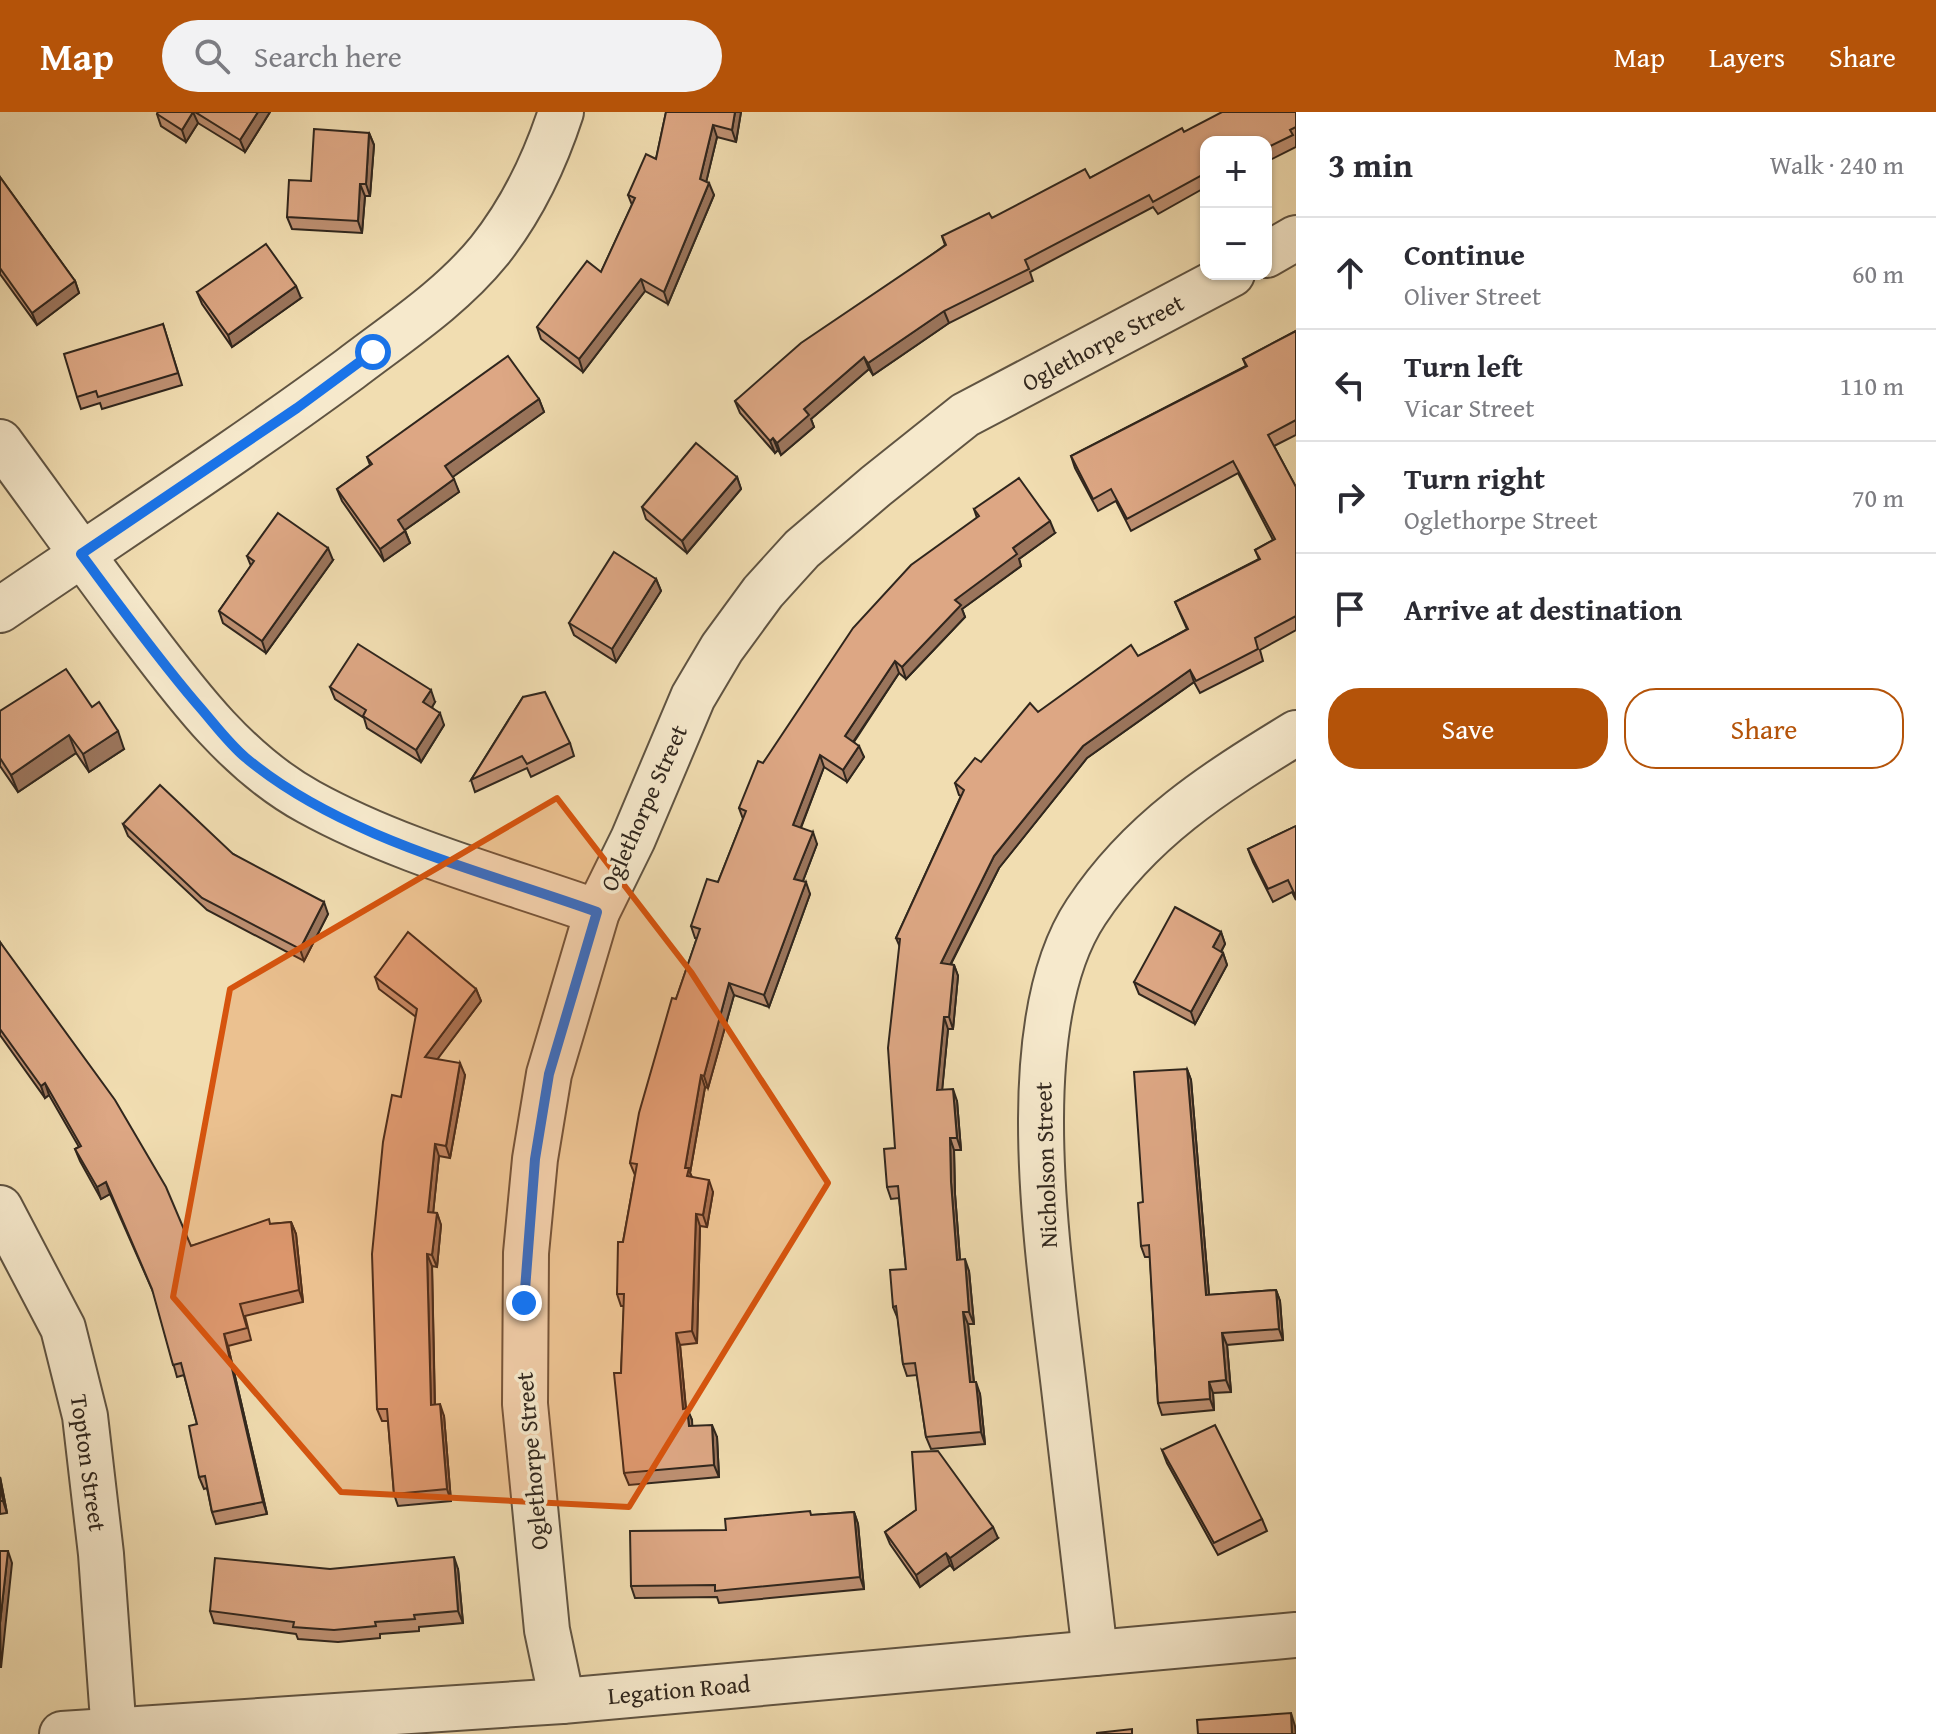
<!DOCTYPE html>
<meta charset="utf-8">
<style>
body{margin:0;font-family:"Gentium Book Plus",serif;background:#f2f2f3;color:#2b2b33}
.controls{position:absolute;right:24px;top:24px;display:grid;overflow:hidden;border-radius:16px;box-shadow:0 2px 6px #0004}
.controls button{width:72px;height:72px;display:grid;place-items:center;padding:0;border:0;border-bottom:2px solid #e1e1e2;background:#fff;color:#2b2b33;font:40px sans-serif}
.stop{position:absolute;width:24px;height:24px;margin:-18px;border:6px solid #1a73e8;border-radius:50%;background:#fff}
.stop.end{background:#1a73e8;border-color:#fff;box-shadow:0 2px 8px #0008}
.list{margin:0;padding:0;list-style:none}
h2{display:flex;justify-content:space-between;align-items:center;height:104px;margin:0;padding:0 32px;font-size:34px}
h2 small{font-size:26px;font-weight:400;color:#7c7c81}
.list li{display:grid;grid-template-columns:52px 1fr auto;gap:24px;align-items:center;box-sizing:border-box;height:112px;padding:0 32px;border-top:2px solid #e1e1e2}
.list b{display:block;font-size:30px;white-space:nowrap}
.list p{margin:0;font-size:26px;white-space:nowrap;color:#7c7c81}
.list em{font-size:26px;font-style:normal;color:#7c7c81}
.actions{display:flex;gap:16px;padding:24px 32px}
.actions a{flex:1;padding:18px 0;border:2px solid #b45309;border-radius:32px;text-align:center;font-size:28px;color:#b45309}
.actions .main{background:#b45309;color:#fff}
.icon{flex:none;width:44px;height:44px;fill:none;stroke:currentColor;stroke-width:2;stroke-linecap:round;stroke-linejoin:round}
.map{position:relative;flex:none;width:1296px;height:1622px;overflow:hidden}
header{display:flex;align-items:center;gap:48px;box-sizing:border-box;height:112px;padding:0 40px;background:#b45309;color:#fff}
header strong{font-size:38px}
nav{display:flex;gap:44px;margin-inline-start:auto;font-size:28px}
.search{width:560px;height:72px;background:#f2f2f3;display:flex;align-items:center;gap:20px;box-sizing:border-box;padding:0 28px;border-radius:44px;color:#7c7c81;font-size:30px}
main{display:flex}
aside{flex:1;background:#fff}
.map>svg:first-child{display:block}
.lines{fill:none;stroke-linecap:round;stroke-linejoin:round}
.minor-casing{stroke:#605442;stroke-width:48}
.minor{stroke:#f6e9cc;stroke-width:44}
.wall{fill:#be9072;stroke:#30261d;stroke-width:2}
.shaded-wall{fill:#9b755c;stroke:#30261d;stroke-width:2}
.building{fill:#dda784;stroke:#30261d;stroke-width:2}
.route{stroke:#1a73e8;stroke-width:10}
.marked{fill:#d6540e;fill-opacity:0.2;stroke:#d6540e;stroke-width:6;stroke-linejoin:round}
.labels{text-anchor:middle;stroke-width:7;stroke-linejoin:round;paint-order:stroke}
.street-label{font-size:24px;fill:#30261d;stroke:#f6e9cc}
</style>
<header>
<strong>Map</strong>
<div class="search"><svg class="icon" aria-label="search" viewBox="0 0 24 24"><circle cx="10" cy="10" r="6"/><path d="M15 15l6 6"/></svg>Search here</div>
<nav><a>Map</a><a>Layers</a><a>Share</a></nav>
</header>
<main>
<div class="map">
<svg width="1296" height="1622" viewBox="0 0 1296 1622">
<rect width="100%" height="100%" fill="#f1ddb1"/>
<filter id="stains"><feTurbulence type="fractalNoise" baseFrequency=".0025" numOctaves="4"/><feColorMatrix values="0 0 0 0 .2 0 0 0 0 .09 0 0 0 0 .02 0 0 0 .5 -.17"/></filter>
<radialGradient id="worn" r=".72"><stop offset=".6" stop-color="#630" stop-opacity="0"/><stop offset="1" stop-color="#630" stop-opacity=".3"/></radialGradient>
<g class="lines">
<defs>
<g id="minor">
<path d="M 1266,143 L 1296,126"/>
<path d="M 0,330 C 44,390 87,450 132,510 C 182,576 234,649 309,690 C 398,739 501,766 597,800"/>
<path d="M 0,498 C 117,418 236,341 350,257 C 397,221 451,186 489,139 C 521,99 545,49 561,0"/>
<path d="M 0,1096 L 63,1216 L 85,1304 L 101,1442 L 114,1622"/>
<path d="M 1095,1541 C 1085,1453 1075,1365 1064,1276 C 1049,1147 1011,913 1086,800 C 1140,718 1214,671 1296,621"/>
<path d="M 562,1589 L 547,1518 L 525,1292 L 526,1141 L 535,1047 L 549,962 L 597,800 L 633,727 L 693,585 L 722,536 L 763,480 L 802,437 L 876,374 L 965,303 L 1232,162"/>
<path d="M 62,1622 L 562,1589 L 1296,1523"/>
</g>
</defs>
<use href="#minor" class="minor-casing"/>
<use href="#minor" class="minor"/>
</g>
<g class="wall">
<path d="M 158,0 L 270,0 L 245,40 L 198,11 L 186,30 L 161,14 L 157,2 Z"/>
<path d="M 666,0 L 741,0 L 736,30 L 717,25 L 706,70 L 714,83 L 668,192 L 645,179 L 583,260 L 541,227 L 537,215 L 601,160 L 632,93 L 628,83 L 656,47 Z"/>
<path d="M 1296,0 L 1296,35 L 1266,50 L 1266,30 L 1206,30 L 1206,75 L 1158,102 L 1153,95 L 1030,160 L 1033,169 L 949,211 L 873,263 L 869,257 L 811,307 L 814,315 L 781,343 L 778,338 L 775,341 L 740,301 L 735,289 L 945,133 L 942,124 L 992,106 L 1090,66 L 1184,20 Z"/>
<path d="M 369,21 L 374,33 L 370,84 L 365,84 L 362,121 L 292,117 L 287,105 L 311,69 Z"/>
<path d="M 0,65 L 75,169 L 79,181 L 37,213 L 0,162 Z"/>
<path d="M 197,180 L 301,186 L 232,235 L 202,192 Z"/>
<path d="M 163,212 L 182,273 L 102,297 L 100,291 L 81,297 L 77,285 Z"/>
<path d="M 1296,219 L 1296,323 L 1274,334 L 1296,375 L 1296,518 L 1260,538 L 1263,549 L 1200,581 L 1194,570 L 1087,646 L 999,756 L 951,852 L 954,853 L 958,864 L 953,917 L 948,917 L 942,978 L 957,989 L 961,1038 L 954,1038 L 955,1082 L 960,1147 L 969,1159 L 974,1212 L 968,1212 L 974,1270 L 980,1282 L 985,1332 L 931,1337 L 926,1325 L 917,1263 L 907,1264 L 903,1252 L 898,1207 L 893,1195 L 906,1157 L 899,1086 L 891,1087 L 887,1075 L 895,1036 L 900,835 L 896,826 L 961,684 L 959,683 L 955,671 L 981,650 L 1038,600 L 1187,517 L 1175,490 L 1259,447 L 1255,438 L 1273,428 L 1238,361 L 1131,419 L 1116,389 L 1098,399 L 1075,356 L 1071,344 L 1246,254 L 1243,247 Z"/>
<path d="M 539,287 L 544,300 L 452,365 L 459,380 L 405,418 L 410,431 L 384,449 L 342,389 L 337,377 L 370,353 L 367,345 Z"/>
<path d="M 737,365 L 741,377 L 687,441 L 646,407 L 642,395 Z"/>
<path d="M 974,397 L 1055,421 L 1019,447 L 1021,454 L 962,497 L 965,505 L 906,567 L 899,561 L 854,630 L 864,645 L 847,670 L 824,655 L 801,716 L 817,732 L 803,769 L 810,782 L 769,895 L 734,883 L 708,976 L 705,975 L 690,1061 L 692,1065 L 713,1080 L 707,1115 L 700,1114 L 697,1231 L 680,1233 L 686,1296 L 692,1308 L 692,1314 L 717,1325 L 719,1365 L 629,1373 L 624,1361 L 621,1261 L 624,1194 L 621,1194 L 617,1182 L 623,1130 L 635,1063 L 630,1051 L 676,887 L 697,826 L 695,826 L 691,814 L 718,770 L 743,707 L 739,696 L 763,651 L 977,406 Z"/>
<path d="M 247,444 L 333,448 L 266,541 L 223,511 L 219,499 L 251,454 Z"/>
<path d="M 656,467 L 661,479 L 616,550 L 574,523 L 569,511 Z"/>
<path d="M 330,575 L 435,590 L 432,595 L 444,613 L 421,650 L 367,616 L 364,606 L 335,587 Z"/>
<path d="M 523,585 L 570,631 L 574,644 L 531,665 L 527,656 L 475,680 L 471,668 Z"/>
<path d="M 92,595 L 124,637 L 89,660 L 76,641 L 18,680 L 0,654 L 0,599 Z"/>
<path d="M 123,712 L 233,742 L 328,802 L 304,849 L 207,798 L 128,724 Z"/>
<path d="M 1296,714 L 1296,788 L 1292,780 L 1273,790 L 1253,750 L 1248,737 Z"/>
<path d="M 1221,820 L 1225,832 L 1221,840 L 1223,841 L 1227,853 L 1195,912 L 1139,882 L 1134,870 Z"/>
<path d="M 0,830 L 191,1134 L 270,1112 L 291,1110 L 296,1122 L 303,1190 L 245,1204 L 251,1228 L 228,1234 L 267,1402 L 216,1412 L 212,1400 L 207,1376 L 204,1377 L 199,1365 L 197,1312 L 184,1263 L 177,1265 L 154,1182 L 110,1082 L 101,1087 L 80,1049 L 75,1037 L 79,1035 L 49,983 L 45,986 L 0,923 Z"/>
<path d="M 375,865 L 476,877 L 481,889 L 437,947 L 465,963 L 450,1046 L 439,1044 L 433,1101 L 437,1101 L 441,1113 L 437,1155 L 432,1154 L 435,1293 L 444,1304 L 451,1389 L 398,1394 L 394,1382 L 388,1309 L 382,1309 L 377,1297 L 416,905 L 379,877 Z"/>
<path d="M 1187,957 L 1191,968 L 1209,1183 L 1276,1178 L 1280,1189 L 1283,1228 L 1227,1233 L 1231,1280 L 1213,1281 L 1214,1298 L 1162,1303 L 1158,1291 L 1150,1145 L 1145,1145 L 1141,1134 L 1143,1090 Z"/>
<path d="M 1162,1338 L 1262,1407 L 1267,1419 L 1218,1443 L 1167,1351 Z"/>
<path d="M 0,1365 L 7,1401 L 0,1402 Z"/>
<path d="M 916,1398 L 998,1426 L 954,1458 L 950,1453 L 920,1475 L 890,1432 L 885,1420 Z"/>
<path d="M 854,1400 L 858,1412 L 864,1477 L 719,1491 L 717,1485 L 635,1486 L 631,1474 L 726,1418 L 812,1403 Z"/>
<path d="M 330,1457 L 458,1457 L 463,1511 L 419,1515 L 419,1519 L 380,1522 L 380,1526 L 338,1530 L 298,1527 L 296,1522 L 214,1511 L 210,1499 Z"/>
</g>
<g class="shaded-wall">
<path d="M 193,0 L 198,11 L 186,30 L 182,18 Z"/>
<path d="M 258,0 L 270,0 L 245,40 L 240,28 Z"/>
<path d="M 735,0 L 741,0 L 736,30 L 732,18 Z"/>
<path d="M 713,13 L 717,25 L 704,79 L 700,67 Z"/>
<path d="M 369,21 L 374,33 L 370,84 L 366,72 Z"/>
<path d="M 709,71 L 714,83 L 668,192 L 664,180 Z"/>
<path d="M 360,72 L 365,84 L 362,121 L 358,109 Z"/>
<path d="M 641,167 L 645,179 L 583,260 L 579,247 Z"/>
<path d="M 75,169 L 79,181 L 37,213 L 32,201 Z"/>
<path d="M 296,174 L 301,186 L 232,235 L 228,223 Z"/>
<path d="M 944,199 L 949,211 L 873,263 L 868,251 Z"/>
<path d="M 864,245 L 869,257 L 811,307 L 814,315 L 781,343 L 777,331 L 804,297 Z"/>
<path d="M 539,287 L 544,300 L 450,367 L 445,354 Z"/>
<path d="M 773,326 L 778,338 L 775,341 L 770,329 Z"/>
<path d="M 737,365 L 741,377 L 687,441 L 682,429 Z"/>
<path d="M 454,367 L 459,380 L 402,420 L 398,408 Z"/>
<path d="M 1050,409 L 1055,421 L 1019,447 L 1021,454 L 962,497 L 965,505 L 906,567 L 902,555 L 955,488 L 1013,436 Z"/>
<path d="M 405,419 L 410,431 L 384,449 L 380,437 Z"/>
<path d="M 328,436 L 333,448 L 266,541 L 262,529 Z"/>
<path d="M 656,467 L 661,479 L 616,550 L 612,537 Z"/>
<path d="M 895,549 L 899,561 L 849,636 L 845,624 Z"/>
<path d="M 1190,558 L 1194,570 L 1087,646 L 999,756 L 945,863 L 941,851 L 994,744 L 1083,634 Z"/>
<path d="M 431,578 L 435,590 L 428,602 L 423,590 Z"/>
<path d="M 440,601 L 444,613 L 421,650 L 416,638 Z"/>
<path d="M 118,619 L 124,637 L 89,660 L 83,642 Z"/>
<path d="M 69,623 L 76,641 L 18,680 L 11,663 Z"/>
<path d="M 859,634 L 864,645 L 847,670 L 843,658 Z"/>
<path d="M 820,643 L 824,655 L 797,725 L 793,713 Z"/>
<path d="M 813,720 L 817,732 L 799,779 L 794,767 Z"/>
<path d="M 806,770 L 810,782 L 769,895 L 764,883 Z"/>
<path d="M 324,790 L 328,802 L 304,849 L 300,837 Z"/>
<path d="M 1221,820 L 1225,832 L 1217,847 L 1213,835 Z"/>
<path d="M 1223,841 L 1227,853 L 1195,912 L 1191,900 Z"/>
<path d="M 954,853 L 958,864 L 953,917 L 949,905 Z"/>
<path d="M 729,871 L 734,883 L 708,976 L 704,964 Z"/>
<path d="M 476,877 L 481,889 L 430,957 L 425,945 Z"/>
<path d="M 944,905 L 948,917 L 941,990 L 937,978 Z"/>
<path d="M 460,951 L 465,963 L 450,1046 L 446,1034 Z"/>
<path d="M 1187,957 L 1191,968 L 1210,1194 L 1206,1183 Z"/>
<path d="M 701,963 L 705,975 L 690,1061 L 693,1068 L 692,1076 L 685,1056 Z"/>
<path d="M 45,971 L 49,983 L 45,986 L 41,974 Z"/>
<path d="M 953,977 L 957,989 L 961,1038 L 957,1026 Z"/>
<path d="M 950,1026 L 954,1038 L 955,1082 L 961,1160 L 957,1148 L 951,1070 Z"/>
<path d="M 435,1032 L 439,1044 L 432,1112 L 428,1100 Z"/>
<path d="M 709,1068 L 713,1080 L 707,1115 L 703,1103 Z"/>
<path d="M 106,1070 L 110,1082 L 101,1087 L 97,1075 Z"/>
<path d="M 437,1101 L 441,1113 L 437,1155 L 432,1143 Z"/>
<path d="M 696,1102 L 700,1114 L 697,1231 L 692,1219 Z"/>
<path d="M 291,1110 L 296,1122 L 303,1190 L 299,1178 Z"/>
<path d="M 427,1142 L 432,1154 L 435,1305 L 431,1293 Z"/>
<path d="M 965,1147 L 969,1159 L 974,1212 L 969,1200 Z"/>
<path d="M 1276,1178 L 1280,1189 L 1283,1228 L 1279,1217 Z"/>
<path d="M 963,1200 L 968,1212 L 975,1282 L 970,1270 Z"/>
<path d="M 676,1221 L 680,1233 L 687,1309 L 683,1297 Z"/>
<path d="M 1222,1221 L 1227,1233 L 1231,1280 L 1226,1268 Z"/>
<path d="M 224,1222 L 228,1234 L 267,1402 L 263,1390 Z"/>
<path d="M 976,1270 L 980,1282 L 985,1332 L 981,1320 Z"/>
<path d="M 1209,1270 L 1213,1281 L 1214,1298 L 1210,1287 Z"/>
<path d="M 440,1292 L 444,1304 L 451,1389 L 447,1377 Z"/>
<path d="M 687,1296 L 692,1308 L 693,1326 L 689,1314 Z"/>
<path d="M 712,1313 L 717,1325 L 719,1365 L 714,1353 Z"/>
<path d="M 0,1365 L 7,1401 L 3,1389 L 0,1374 Z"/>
<path d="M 854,1400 L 858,1412 L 864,1477 L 860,1465 Z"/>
<path d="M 993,1415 L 998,1426 L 954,1458 L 950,1446 Z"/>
<path d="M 8,1439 L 12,1451 L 1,1556 L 0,1511 Z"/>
<path d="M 946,1441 L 950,1453 L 920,1475 L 916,1463 Z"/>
<path d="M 454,1445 L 458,1457 L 463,1511 L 458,1499 Z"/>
<path d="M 1291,1601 L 1295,1614 L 1296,1622 L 1292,1622 Z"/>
</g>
<g class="building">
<path d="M 158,0 L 193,0 L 182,18 L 157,2 Z"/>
<path d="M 195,0 L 258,0 L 240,28 Z"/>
<path d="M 666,0 L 735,0 L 732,18 L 713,13 L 700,67 L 709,71 L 664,180 L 641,167 L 579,247 L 537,215 L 587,149 L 601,160 L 635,86 L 628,83 L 646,42 L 656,47 Z"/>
<path d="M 1222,0 L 1296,0 L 1296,15 L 1290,18 L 1293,23 L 1266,36 L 1266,30 L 1206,30 L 1206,61 L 1153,90 L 1149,83 L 1025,148 L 1029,157 L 944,199 L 868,251 L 864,245 L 804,297 L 809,303 L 777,331 L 773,326 L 770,329 L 735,289 L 801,231 L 946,133 L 942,124 L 989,101 L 992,106 L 1085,57 L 1090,66 L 1182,16 L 1184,20 Z"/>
<path d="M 314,17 L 369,21 L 366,72 L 360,72 L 358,109 L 287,105 L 289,68 L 311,69 Z"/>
<path d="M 0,65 L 75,169 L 32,201 L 0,156 Z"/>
<path d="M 266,132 L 296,174 L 228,223 L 197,180 Z"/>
<path d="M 163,212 L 178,261 L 98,285 L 96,279 L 77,285 L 64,242 Z"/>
<path d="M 1296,219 L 1296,308 L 1268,323 L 1296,375 L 1296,504 L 1255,526 L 1258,537 L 1196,569 L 1190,558 L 1083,634 L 994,744 L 941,851 L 954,853 L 949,905 L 944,905 L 937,978 L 953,977 L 957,1026 L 950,1026 L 951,1070 L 957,1148 L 965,1147 L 969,1200 L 963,1200 L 970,1270 L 976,1270 L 981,1320 L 926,1325 L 915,1251 L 903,1252 L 896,1194 L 893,1195 L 890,1158 L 906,1157 L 898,1074 L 887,1075 L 884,1037 L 895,1036 L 888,936 L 900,827 L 896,826 L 964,678 L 955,671 L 975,646 L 981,650 L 1030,591 L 1038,600 L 1131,533 L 1138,544 L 1188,517 L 1175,490 L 1260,447 L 1255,438 L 1275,427 L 1233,349 L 1127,407 L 1111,377 L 1093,387 L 1071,344 L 1247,254 L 1243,247 Z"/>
<path d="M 508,244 L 539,287 L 445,354 L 454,367 L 398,408 L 405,419 L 380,437 L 337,377 L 372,352 L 367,345 Z"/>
<path d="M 696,331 L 737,365 L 682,429 L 642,395 Z"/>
<path d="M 1019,366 L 1050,409 L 1013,436 L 1017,442 L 955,488 L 961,493 L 902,555 L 895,549 L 845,624 L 859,634 L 843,658 L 820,643 L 793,713 L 813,720 L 794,767 L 806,770 L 764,883 L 729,871 L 704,964 L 701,963 L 685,1056 L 689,1056 L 687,1064 L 709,1068 L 703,1103 L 696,1102 L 692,1219 L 676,1221 L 683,1297 L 687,1296 L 689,1314 L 712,1313 L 714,1353 L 624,1361 L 614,1261 L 621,1261 L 624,1182 L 617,1182 L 618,1130 L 623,1130 L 637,1052 L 630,1051 L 639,1001 L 672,886 L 676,887 L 700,817 L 691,814 L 707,767 L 718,770 L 746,699 L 739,696 L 758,649 L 763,651 L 853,516 L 911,453 L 979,404 L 974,397 Z"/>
<path d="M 278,401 L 328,436 L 262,529 L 219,499 L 254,449 L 247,444 Z"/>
<path d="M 614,440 L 656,467 L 612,537 L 569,511 Z"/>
<path d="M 358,532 L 431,578 L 423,590 L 440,601 L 416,638 L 363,604 L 366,598 L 330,575 Z"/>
<path d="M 66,557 L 92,595 L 99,590 L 118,619 L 83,642 L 69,623 L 11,663 L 0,646 L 0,599 Z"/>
<path d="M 545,580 L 570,631 L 527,652 L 522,644 L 471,668 L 523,585 Z"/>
<path d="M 160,673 L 233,742 L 324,790 L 300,837 L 202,786 L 123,712 Z"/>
<path d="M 1296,714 L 1296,785 L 1288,768 L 1268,777 L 1248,737 Z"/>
<path d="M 1175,795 L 1221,820 L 1213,835 L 1223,841 L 1191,900 L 1134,870 Z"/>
<path d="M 408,820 L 476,877 L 425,945 L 460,951 L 446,1034 L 435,1032 L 428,1100 L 437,1101 L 432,1143 L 427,1142 L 431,1293 L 440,1292 L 447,1377 L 394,1382 L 387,1297 L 377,1297 L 372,1142 L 383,1030 L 392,983 L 401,985 L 417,897 L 375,865 Z"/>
<path d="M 0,830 L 115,988 L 166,1075 L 191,1134 L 269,1107 L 270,1112 L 291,1110 L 299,1178 L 240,1192 L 247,1216 L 224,1222 L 263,1390 L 212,1400 L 205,1364 L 199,1365 L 189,1314 L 197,1312 L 181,1251 L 173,1253 L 152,1177 L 106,1070 L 97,1075 L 75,1037 L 81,1034 L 45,971 L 41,974 L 0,917 Z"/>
<path d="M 1187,957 L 1206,1183 L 1276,1178 L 1279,1217 L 1222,1221 L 1226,1268 L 1209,1270 L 1210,1287 L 1158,1291 L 1149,1133 L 1141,1134 L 1138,1091 L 1143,1090 L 1134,960 Z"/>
<path d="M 1215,1313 L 1262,1407 L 1214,1431 L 1162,1338 Z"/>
<path d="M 938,1339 L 993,1415 L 950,1446 L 946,1441 L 916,1463 L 885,1420 L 916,1398 L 912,1340 Z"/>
<path d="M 0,1374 L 3,1389 L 0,1389 Z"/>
<path d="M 810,1399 L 811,1403 L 854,1400 L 860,1465 L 715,1479 L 715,1473 L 631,1474 L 630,1419 L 726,1418 L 725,1407 Z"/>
<path d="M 0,1439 L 8,1439 L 0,1511 Z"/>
<path d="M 454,1445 L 458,1499 L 414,1503 L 415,1507 L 375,1510 L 376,1514 L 334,1518 L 293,1515 L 294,1510 L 210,1499 L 215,1446 L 330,1457 Z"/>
<path d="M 1291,1601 L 1292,1622 L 1198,1622 L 1197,1608 Z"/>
<path d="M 1132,1617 L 1132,1622 L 1097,1622 L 1097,1621 Z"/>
</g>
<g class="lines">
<path class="route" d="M 373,240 L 297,296 L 81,442 C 119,493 156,544 197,592 C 213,610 228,631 246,646 C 342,726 480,758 597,800 L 549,962 L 535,1047 L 524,1191"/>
</g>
<path class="marked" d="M 557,686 L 691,860 L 828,1071 L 629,1395 L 341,1380 L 173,1185 L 230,877 Z"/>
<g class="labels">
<g class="street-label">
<text transform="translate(1103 231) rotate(-28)" y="8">Oglethorpe Street</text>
<text transform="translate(644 696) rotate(-66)" y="8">Oglethorpe Street</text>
<text transform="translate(1046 1053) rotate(-92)" y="8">Nicholson Street</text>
<text transform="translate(532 1349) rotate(-95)" y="8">Oglethorpe Street</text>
<text transform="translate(88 1351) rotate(82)" y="8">Topton Street</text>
<text transform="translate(679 1578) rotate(-5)" y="8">Legation Road</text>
</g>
</g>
<rect width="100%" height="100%" filter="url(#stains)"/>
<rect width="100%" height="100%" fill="url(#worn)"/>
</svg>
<div class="controls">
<button>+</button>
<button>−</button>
</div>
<div class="stop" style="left:373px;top:240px"></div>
<div class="stop end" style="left:524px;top:1191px"></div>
</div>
<aside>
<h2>3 min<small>Walk · 240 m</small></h2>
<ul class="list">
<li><svg class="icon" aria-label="ahead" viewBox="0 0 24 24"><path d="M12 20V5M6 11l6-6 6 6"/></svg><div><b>Continue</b><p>Oliver Street</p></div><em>60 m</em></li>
<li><svg class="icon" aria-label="left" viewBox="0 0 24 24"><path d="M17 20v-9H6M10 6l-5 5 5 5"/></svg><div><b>Turn left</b><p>Vicar Street</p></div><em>110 m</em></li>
<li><svg class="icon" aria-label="right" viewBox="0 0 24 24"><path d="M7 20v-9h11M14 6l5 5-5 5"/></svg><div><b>Turn right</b><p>Oglethorpe Street</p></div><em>70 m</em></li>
<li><svg class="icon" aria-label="arrive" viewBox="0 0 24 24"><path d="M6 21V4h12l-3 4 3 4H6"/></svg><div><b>Arrive at destination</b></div></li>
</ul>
<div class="actions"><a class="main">Save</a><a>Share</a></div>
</aside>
</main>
